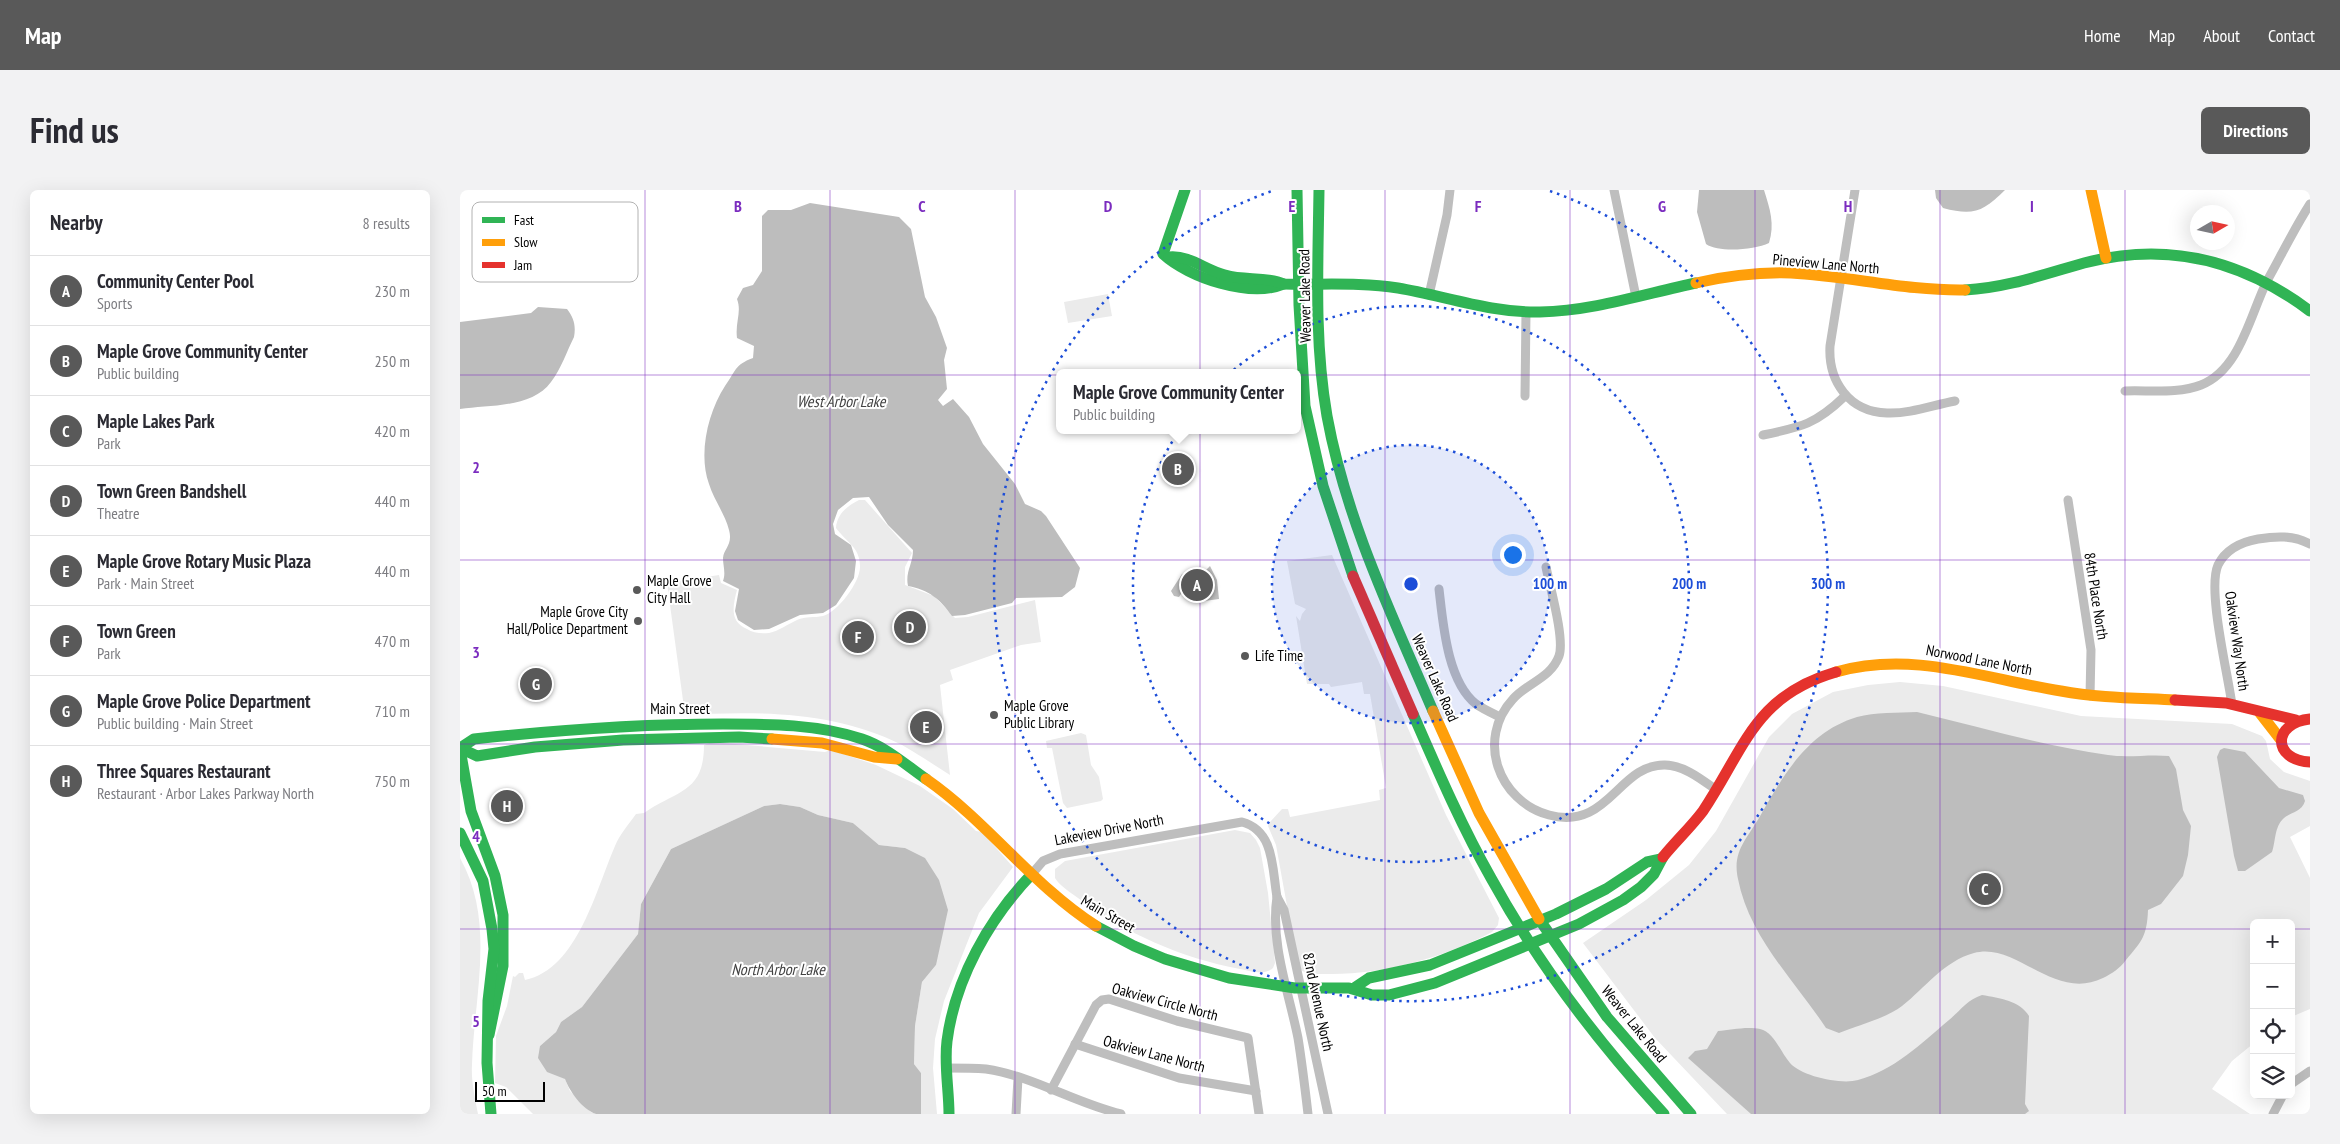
<!DOCTYPE html>
<meta charset="utf-8">
<style>
body{margin:0;font-family:"PT Sans Narrow",sans-serif;background:#f2f2f3;color:#2b2b33}
.controls{position:absolute;right:15px;bottom:15px;display:grid;overflow:hidden;border-radius:8px;box-shadow:0 5px 20px #0002}
.controls button{width:45px;height:45px;display:grid;place-items:center;padding:0;border:0;border-bottom:1px solid #e1e1e2;background:#fff;color:#2b2b33;font:25px sans-serif}
.compass{position:absolute;left:1730px;top:15px;width:45px;height:45px;border-radius:50%;background:#fff;box-shadow:0 5px 20px #0002;rotate:81deg}
.scale{position:absolute;left:15px;bottom:12px;width:70px;box-sizing:border-box;padding-left:5px;border:2px solid #000;border-top:0;font-size:14px;line-height:18px;white-space:nowrap;color:#000;-webkit-text-stroke:4px #fff;paint-order:stroke}
.you{position:absolute;left:1052px;top:364px;width:18px;height:18px;margin:-12px;border:4px solid #fff;border-radius:50%;background:#1a73e8;box-shadow:0 0 0 8px #1a73e833}
.badge{display:grid;place-items:center;width:32px;height:32px;border-radius:50%;background:#595959;color:#fff;font-size:16px;font-weight:700}
.pin{position:absolute;translate:-50% -50%;border:2px solid #fff;box-shadow:0 1px 5px #0006}
.popup{position:absolute;left:596px;top:179px;width:245px;height:65px;box-sizing:border-box;display:grid;place-content:center;border-radius:8px;background:#fff;filter:drop-shadow(0 1px 4px #0005);font-size:16px;white-space:nowrap;color:#7c7c81}
.popup b{font-size:19px;color:#2b2b33}
.popup::after{content:'';position:absolute;left:50%;top:100%;margin-left:-10px;border:10px solid transparent;border-top-color:#fff}
.list{margin:0;padding:0;list-style:none}
h2{display:flex;justify-content:space-between;align-items:center;height:65px;margin:0;padding:0 20px;font-size:21px}
h2 small{font-size:16px;font-weight:400;color:#7c7c81}
.list li{display:grid;grid-template-columns:32px 1fr auto;gap:15px;align-items:center;box-sizing:border-box;height:70px;padding:0 20px;border-top:1px solid #e1e1e2}
.list b{display:block;font-size:19px;white-space:nowrap}
.list p{margin:0;font-size:16px;white-space:nowrap;color:#7c7c81}
.list em{font-size:16px;font-style:normal;color:#7c7c81}
.icon{flex:none;width:28px;height:28px;fill:none;stroke:currentColor;stroke-width:2;stroke-linecap:round;stroke-linejoin:round}
.map{position:relative;flex:none;width:1850px;height:924px;overflow:hidden;border-radius:8px}
header{display:flex;align-items:center;gap:30px;box-sizing:border-box;height:70px;padding:0 25px;background:#595959;color:#fff}
header strong{font-size:24px}
nav{display:flex;gap:28px;margin-inline-start:auto;font-size:18px}
.intro{display:flex;align-items:center;justify-content:space-between;box-sizing:border-box;height:120px;padding:0 30px}
h1{margin:0;font-size:35px}
.button{padding:12px 22px;border-radius:8px;background:#595959;color:#fff;font-size:18px;font-weight:700}
main{display:flex;gap:30px;padding:0 30px}
aside{flex:1;background:#fff;border-radius:8px;box-shadow:0 5px 20px #0002}
.map>svg:first-child{display:block}
.green{fill:#ebebeb}
.water{fill:#bdbdbd}
.lines{fill:none;stroke-linecap:round;stroke-linejoin:round}
.street{stroke:#bebebe;stroke-width:9}
.fast{stroke:#30b455;stroke-width:11}
.slow{stroke:#ff9f0a;stroke-width:11}
.jam{stroke:#e5322d;stroke-width:11}
.grid{fill:none;stroke:#7b2cbf;stroke-width:1;stroke-opacity:0.55}
.ring{fill:none;stroke:#1d4ed8;stroke-width:2.5;stroke-dasharray:2.5 5}
.poi-dot{fill:#595959;stroke:#fff;stroke-width:2}
.labels{text-anchor:middle;stroke-width:4;stroke-linejoin:round;paint-order:stroke}
.street-label{font-size:15px;fill:#000;stroke:#fff}
.poi-label{font-size:15px;fill:#000;stroke:#fff;text-anchor:start}
.water-label{font-size:16px;font-style:italic;fill:#424242;stroke:#fff}
.key{fill:#fff;stroke:#b2b2b2;stroke-width:1}
.key-label{font-size:14px;fill:#000}
.grid-label{font-size:16px;text-anchor:middle;font-weight:bold;fill:#7b2cbf;stroke:#fff;stroke-width:4;stroke-linejoin:round;paint-order:stroke}
.centre{fill:#1d4ed8;stroke:#fff;stroke-width:2.5}
.ring-label{font-size:15px;text-anchor:middle;font-weight:bold;fill:#1d4ed8;stroke:#fff;stroke-width:4;stroke-linejoin:round;paint-order:stroke}
</style>
<header>
<strong>Map</strong>
<nav><a>Home</a><a>Map</a><a>About</a><a>Contact</a></nav>
</header>
<div class="intro"><h1>Find us</h1><a class="button">Directions</a></div>
<main>
<aside>
<h2>Nearby<small>8 results</small></h2>
<ul class="list">
<li><span class="badge">A</span><div><b>Community Center Pool</b><p>Sports</p></div><em>230 m</em></li>
<li><span class="badge">B</span><div><b>Maple Grove Community Center</b><p>Public building</p></div><em>250 m</em></li>
<li><span class="badge">C</span><div><b>Maple Lakes Park</b><p>Park</p></div><em>420 m</em></li>
<li><span class="badge">D</span><div><b>Town Green Bandshell</b><p>Theatre</p></div><em>440 m</em></li>
<li><span class="badge">E</span><div><b>Maple Grove Rotary Music Plaza</b><p>Park · Main Street</p></div><em>440 m</em></li>
<li><span class="badge">F</span><div><b>Town Green</b><p>Park</p></div><em>470 m</em></li>
<li><span class="badge">G</span><div><b>Maple Grove Police Department</b><p>Public building · Main Street</p></div><em>710 m</em></li>
<li><span class="badge">H</span><div><b>Three Squares Restaurant</b><p>Restaurant · Arbor Lakes Parkway North</p></div><em>750 m</em></li>
</ul>
</aside>
<div class="map">
<svg width="1850" height="924" viewBox="0 0 1850 924">
<rect width="100%" height="100%" fill="#fff"/>
<g class="green">
<path d="M 648,104 L 652,126 L 608,133 L 604,112 Z"/>
<path d="M 399,310 L 405,310 L 452,363 L 445,377 L 445,395 L 474,406 L 495,428 L 508,427 L 575,410 L 581,452 L 561,455 L 490,480 L 493,490 L 480,495 L 490,585 C 474,575 458,564 442,555 C 375,521 298,521 225,525 L 207,393 L 259,385 L 261,393 L 277,400 C 273,415 269,432 287,439 C 293,443 301,444 309,443 C 319,441 328,434 337,430 C 346,426 354,428 363,426 C 378,422 401,391 400,376 C 400,357 386,352 376,338 C 377,324 387,316 399,310 Z"/>
<path d="M 872,365 L 986,625 L 1039,728 L 1038,735 L 1032,742 C 983,768 922,785 867,784 C 858,784 848,785 841,780 L 833,749 L 816,655 L 808,636 L 810,632 L 822,619 L 828,619 L 830,627 L 920,610 L 919,600 L 926,598 L 910,504 L 904,504 L 902,492 L 871,497 L 869,494 L 847,494 L 836,426 L 840,431 L 842,424 L 846,419 L 835,414 L 827,371 Z"/>
<path d="M 1440,492 L 1483,496 L 1621,526 L 1772,534 L 1802,546 L 1806,551 L 1810,569 L 1824,582 L 1850,591 L 1850,636 L 1830,647 L 1850,688 L 1850,819 L 1831,827 L 1831,733 L 1794,733 L 1794,853 L 1772,871 L 1752,899 L 1790,924 L 1267,924 L 1195,848 L 1123,753 L 1186,710 L 1229,675 L 1256,641 L 1309,547 L 1332,524 L 1373,502 L 1408,495 Z"/>
<path d="M 621,543 L 626,545 L 631,575 L 639,587 L 643,609 L 641,611 L 607,618 L 603,613 L 592,558 L 587,558 L 586,551 Z"/>
<path d="M 252,552 L 365,562 L 371,560 L 416,575 L 460,596 L 493,619 L 516,641 L 522,642 L 553,677 L 519,723 L 484,811 L 475,849 L 473,878 L 477,924 L 461,924 L 461,883 L 454,874 L 455,836 L 462,792 L 476,775 L 445,658 L 419,655 L 393,633 L 358,625 L 340,617 L 320,614 L 304,616 L 211,659 L 181,714 L 178,744 L 122,817 L 101,832 L 96,842 L 80,856 L 105,889 L 110,901 L 131,922 L 136,924 L 73,924 L 46,897 L 35,893 L 36,846 L 47,816 L 53,786 L 55,787 L 59,783 L 63,783 L 65,790 C 118,779 136,699 155,656 C 160,644 169,634 176,624 L 184,623 C 217,600 244,603 244,555 Z"/>
<path d="M 775,640 L 790,643 L 796,650 L 800,658 L 808,703 L 815,773 L 813,778 C 804,786 791,781 780,779 C 721,768 665,743 618,708 C 610,702 600,696 595,688 L 595,679 L 605,671 Z"/>
<path d="M 0,668 C 36,732 14,805 12,875 C 11,891 15,908 18,924 L 0,924 Z"/>
</g>
<g class="water">
<path d="M 1239,0 L 1304,0 C 1310,19 1315,34 1309,53 C 1294,60 1259,63 1246,54 L 1237,22 Z"/>
<path d="M 1475,0 L 1545,0 C 1523,22 1513,26 1483,18 L 1476,8 Z"/>
<path d="M 350,13 L 439,27 L 451,39 L 465,107 L 476,127 L 487,158 L 484,170 L 487,199 L 478,210 L 483,216 L 493,209 L 509,227 L 523,254 L 555,294 L 565,314 L 581,321 L 586,326 L 620,378 L 615,397 L 602,407 L 556,408 L 552,413 L 505,425 L 492,426 C 480,409 469,400 448,396 C 445,382 453,374 453,360 L 428,335 L 409,307 L 393,308 L 378,320 L 373,334 L 375,344 L 391,355 L 396,371 L 394,388 L 376,415 L 363,423 L 340,425 L 309,439 L 294,440 L 278,430 L 275,421 L 279,399 L 263,391 C 266,383 263,376 263,368 C 264,358 273,355 269,340 C 265,324 254,310 249,294 C 238,264 248,222 265,196 C 276,181 274,175 293,168 L 294,156 L 277,148 C 275,132 282,122 277,109 L 283,98 L 293,95 L 302,81 L 302,26 L 308,20 L 331,20 Z"/>
<path d="M 78,117 L 107,119 C 114,128 116,136 114,147 C 107,161 101,179 91,192 C 72,218 29,215 0,219 L 0,132 L 71,123 Z"/>
<path d="M 750,376 L 757,390 L 759,409 L 737,412 L 736,409 L 728,410 L 726,401 L 723,401 L 719,407 L 714,406 L 711,401 L 722,384 L 730,383 L 737,389 Z"/>
<path d="M 1457,522 C 1520,537 1583,556 1648,565 C 1668,568 1689,564 1709,566 L 1716,579 L 1723,620 L 1731,636 L 1728,665 L 1723,686 L 1701,714 L 1688,720 C 1687,746 1682,751 1666,770 C 1659,779 1653,783 1643,788 C 1594,812 1556,751 1514,763 C 1484,771 1465,798 1442,816 C 1427,828 1396,836 1379,843 L 1366,838 C 1335,791 1289,747 1278,689 C 1272,662 1286,650 1299,628 C 1323,586 1347,542 1397,527 C 1415,522 1438,523 1457,522 Z"/>
<path d="M 1764,558 L 1785,562 L 1819,598 L 1843,605 L 1845,611 C 1842,622 1831,622 1824,628 C 1814,637 1816,651 1812,662 L 1785,681 L 1778,681 L 1774,666 L 1757,567 L 1760,560 Z"/>
<path d="M 320,614 L 340,617 L 358,625 L 393,633 L 419,655 L 445,658 L 465,668 L 479,690 L 488,720 L 476,775 L 462,792 L 455,836 L 454,874 L 461,883 L 461,924 L 136,924 C 122,919 110,902 105,889 L 87,882 L 78,868 L 80,856 L 96,842 L 101,832 L 122,817 L 178,744 L 181,714 L 211,659 L 304,616 Z"/>
<path d="M 1522,805 C 1540,808 1560,811 1569,826 L 1565,914 L 1569,921 L 1565,924 L 1291,924 L 1228,868 L 1235,861 L 1247,859 L 1258,841 C 1270,840 1287,836 1300,839 C 1314,842 1321,863 1330,873 C 1341,886 1381,895 1398,890 C 1433,881 1462,853 1489,830 C 1501,820 1507,810 1522,805 Z"/>
</g>
<g class="lines">
<g class="street">
<path d="M 1154,0 L 1176,107"/>
<path d="M 1395,0 L 1370,156 C 1368,191 1389,222 1427,223 C 1450,224 1473,215 1495,211"/>
<path d="M 969,105 L 987,25 L 990,0"/>
<path d="M 1665,201 C 1688,200 1719,204 1741,195 C 1780,180 1790,125 1807,91 C 1821,66 1834,39 1850,14"/>
<path d="M 1065,206 L 1066,122"/>
<path d="M 1303,245 C 1342,237 1356,234 1385,206"/>
<path d="M 1608,310 L 1631,460 L 1630,506"/>
<path d="M 1086,377 C 1090,397 1105,449 1099,466 C 1091,488 1067,493 1053,509 C 1016,549 1038,611 1089,625 C 1149,641 1158,574 1205,575 C 1223,575 1241,589 1255,599"/>
<path d="M 979,399 C 983,433 987,491 1016,514 C 1023,519 1032,523 1040,527"/>
<path d="M 1772,515 C 1768,484 1747,400 1758,375 C 1766,359 1781,352 1798,349 C 1816,346 1833,345 1850,354"/>
<path d="M 571,685 L 583,671 L 600,664 L 782,632 C 815,641 812,679 817,707"/>
<path d="M 615,854 L 719,888 L 796,901"/>
<path d="M 487,878 C 499,878 513,878 526,879 C 573,886 615,913 661,924"/>
<path d="M 1831,894 L 1850,881"/>
<path d="M 591,900 L 636,815 L 642,810 L 649,809 L 717,831 L 788,848 L 799,924"/>
<path d="M 556,924 L 558,888"/>
<path d="M 848,924 C 845,898 842,873 838,848 C 829,803 810,753 817,707 L 824,720 L 868,924"/>
<path d="M 1813,924 L 1823,905"/>
</g>
<g class="fast">
<path d="M 725,0 L 703,64 C 729,88 790,108 824,94"/>
<path d="M 837,0 L 839,115 L 845,216 L 863,296 L 893,386"/>
<path d="M 859,0 C 858,75 854,152 867,226 C 886,330 932,425 973,521"/>
<path d="M 709,67 C 730,65 745,80 765,85 C 785,91 805,86 824,94 C 862,95 900,92 938,98 C 985,106 1031,123 1080,122 C 1133,121 1184,104 1236,93"/>
<path d="M 1505,100 C 1546,98 1585,84 1624,73 C 1707,51 1782,70 1850,121"/>
<path d="M 953,524 C 977,579 1001,635 1031,688 C 1078,774 1138,852 1204,924"/>
<path d="M 0,558 L 14,549 C 97,540 180,534 263,534 C 310,534 358,534 402,549 C 426,557 446,575 466,589"/>
<path d="M 0,558 L 17,566 L 75,557 L 163,550 L 279,547 L 312,549"/>
<path d="M 0,559 L 11,621 L 35,686 L 43,725 L 43,776 L 29,845"/>
<path d="M 0,643 L 23,691 L 32,739 L 34,759 L 28,811 L 27,873 L 31,924"/>
<path d="M 1079,729 L 1147,827 L 1231,924"/>
<path d="M 636,736 L 674,756 L 705,769 L 769,788 L 835,798 L 889,798 L 912,805 L 929,805 L 975,793 L 1119,734 L 1163,710 L 1181,697 L 1194,684 L 1203,667"/>
<path d="M 894,798 L 909,788 L 970,775 L 1096,724 L 1146,699 L 1187,672 L 1201,669"/>
<path d="M 489,924 C 489,900 484,875 487,851 C 495,789 529,729 571,685"/>
</g>
<g class="slow">
<path d="M 1631,0 L 1646,68"/>
<path d="M 1236,93 C 1267,86 1299,82 1331,83 C 1389,86 1446,101 1505,100"/>
<path d="M 1376,482 C 1453,460 1525,489 1601,501 C 1639,508 1677,508 1715,510"/>
<path d="M 973,521 L 1019,623 L 1079,729"/>
<path d="M 1800,523 L 1821,550"/>
<path d="M 312,549 L 362,553 L 414,567 L 437,569"/>
<path d="M 466,589 C 528,632 572,695 636,736"/>
</g>
<g class="jam">
<path d="M 893,386 L 953,524"/>
<path d="M 1715,510 L 1766,513 L 1836,530"/>
<path d="M 1850,529 C 1812,533 1812,570 1850,572"/>
<path d="M 1203,667 C 1216,651 1231,637 1243,621 C 1285,558 1294,506 1376,482"/>
</g>
</g>
<path class="grid" d="M 185,0 L 185,924M 370,0 L 370,924M 555,0 L 555,924M 740,0 L 740,924M 925,0 L 925,924M 1110,0 L 1110,924M 1295,0 L 1295,924M 1480,0 L 1480,924M 1665,0 L 1665,924M 0,185 L 1850,185M 0,370 L 1850,370M 0,554 L 1850,554M 0,739 L 1794,739M 1831,739 L 1850,739"/>
<circle cx="951" cy="394" r="139" fill="#1d4ed8" fill-opacity=".12"/>
<g class="ring">
<circle cx="951" cy="394" r="139"/>
<circle cx="951" cy="394" r="278"/>
<path d="M1090 1A417 417 0 1 1 812 1"/>
</g>
<g class="poi-dot">
<circle cx="177" cy="400" r="5"/>
<circle cx="178" cy="431" r="5"/>
<circle cx="785" cy="466" r="5"/>
<circle cx="534" cy="525" r="5"/>
</g>
<g class="labels">
<g class="street-label">
<text transform="translate(1366 74) rotate(5)" y="5">Pineview Lane North</text>
<text transform="translate(845 106) rotate(-91)" y="5">Weaver Lake Road</text>
<text transform="translate(1636 406) rotate(81)" y="5">84th Place North</text>
<text transform="translate(1777 451) rotate(82)" y="5">Oakview Way North</text>
<text transform="translate(1519 470) rotate(11)" y="5">Norwood Lane North</text>
<text transform="translate(975 488) rotate(66)" y="5">Weaver Lake Road</text>
<text x="220" y="524">Main Street</text>
<text transform="translate(649 640) rotate(-11)" y="5">Lakeview Drive North</text>
<text transform="translate(648 724) rotate(30)" y="5">Main Street</text>
<text transform="translate(705 812) rotate(15)" y="5">Oakview Circle North</text>
<text transform="translate(858 812) rotate(78)" y="5">82nd Avenue North</text>
<text transform="translate(1174 834) rotate(51)" y="5">Weaver Lake Road</text>
<text transform="translate(694 864) rotate(15)" y="5">Oakview Lane North</text>
</g>
<g class="poi-label">
<text x="187" y="396">Maple Grove<tspan x="187" dy="17">City Hall</tspan></text>
<text x="168" y="427" text-anchor="end">Maple Grove City<tspan x="168" dy="17">Hall/Police Department</tspan></text>
<text x="795" y="471">Life Time</text>
<text x="544" y="521">Maple Grove<tspan x="544" dy="17">Public Library</tspan></text>
</g>
<g class="water-label">
<text x="381" y="217">West Arbor Lake</text>
<text x="318" y="785">North Arbor Lake</text>
</g>
</g>
<rect x="12" y="12" width="166" height="80" rx="8" class="key"/>
<rect x="22" y="27" width="23" height="6" fill="#30b455"/>
<rect x="22" y="49" width="23" height="7" fill="#ff9f0a"/>
<rect x="22" y="72" width="23" height="6" fill="#e5322d"/>
<g class="key-label">
<text x="54" y="35">Fast</text>
<text x="54" y="57">Slow</text>
<text x="54" y="80">Jam</text>
</g>
<g class="grid-label">
<text x="278" y="22">B</text>
<text x="462" y="22">C</text>
<text x="648" y="22">D</text>
<text x="832" y="22">E</text>
<text x="1018" y="22">F</text>
<text x="1202" y="22">G</text>
<text x="1388" y="22">H</text>
<text x="1572" y="22">I</text>
<text x="16" y="283">2</text>
<text x="16" y="468">3</text>
<text x="16" y="652">4</text>
<text x="16" y="837">5</text>
</g>
<circle cx="951" cy="394" r="8" class="centre"/>
<g class="ring-label">
<text x="1090" y="399">100 m</text>
<text x="1229" y="399">200 m</text>
<text x="1368" y="399">300 m</text>
</g>
</svg>
<div class="controls">
<button>+</button>
<button>−</button>
<button><svg class="icon" aria-label="locate" viewBox="0 0 24 24"><circle cx="12" cy="12" r="6"/><path d="M12 2v4M12 18v4M2 12h4M18 12h4"/></svg></button>
<button><svg class="icon" aria-label="layers" viewBox="0 0 24 24"><path d="M12 4l9 5-9 5-9-5zM3 14l9 5 9-5"/></svg></button>
</div>
<svg class="compass" viewBox="-18 -18 36 36"><path d="M0-13l5 13h-10z" fill="#e53935"/><path d="M0 13l5-13h-10z" fill="#7c7c81"/></svg>
<div class="scale">50 m</div>
<div class="you"></div>
<div class="pin badge" style="left:737px;top:395px">A</div>
<div class="pin badge" style="left:718px;top:279px">B</div>
<div class="popup"><b>Maple Grove Community Center</b>Public building</div>
<div class="pin badge" style="left:1525px;top:699px">C</div>
<div class="pin badge" style="left:450px;top:437px">D</div>
<div class="pin badge" style="left:466px;top:537px">E</div>
<div class="pin badge" style="left:398px;top:447px">F</div>
<div class="pin badge" style="left:76px;top:494px">G</div>
<div class="pin badge" style="left:47px;top:616px">H</div>
</div>
</main>
